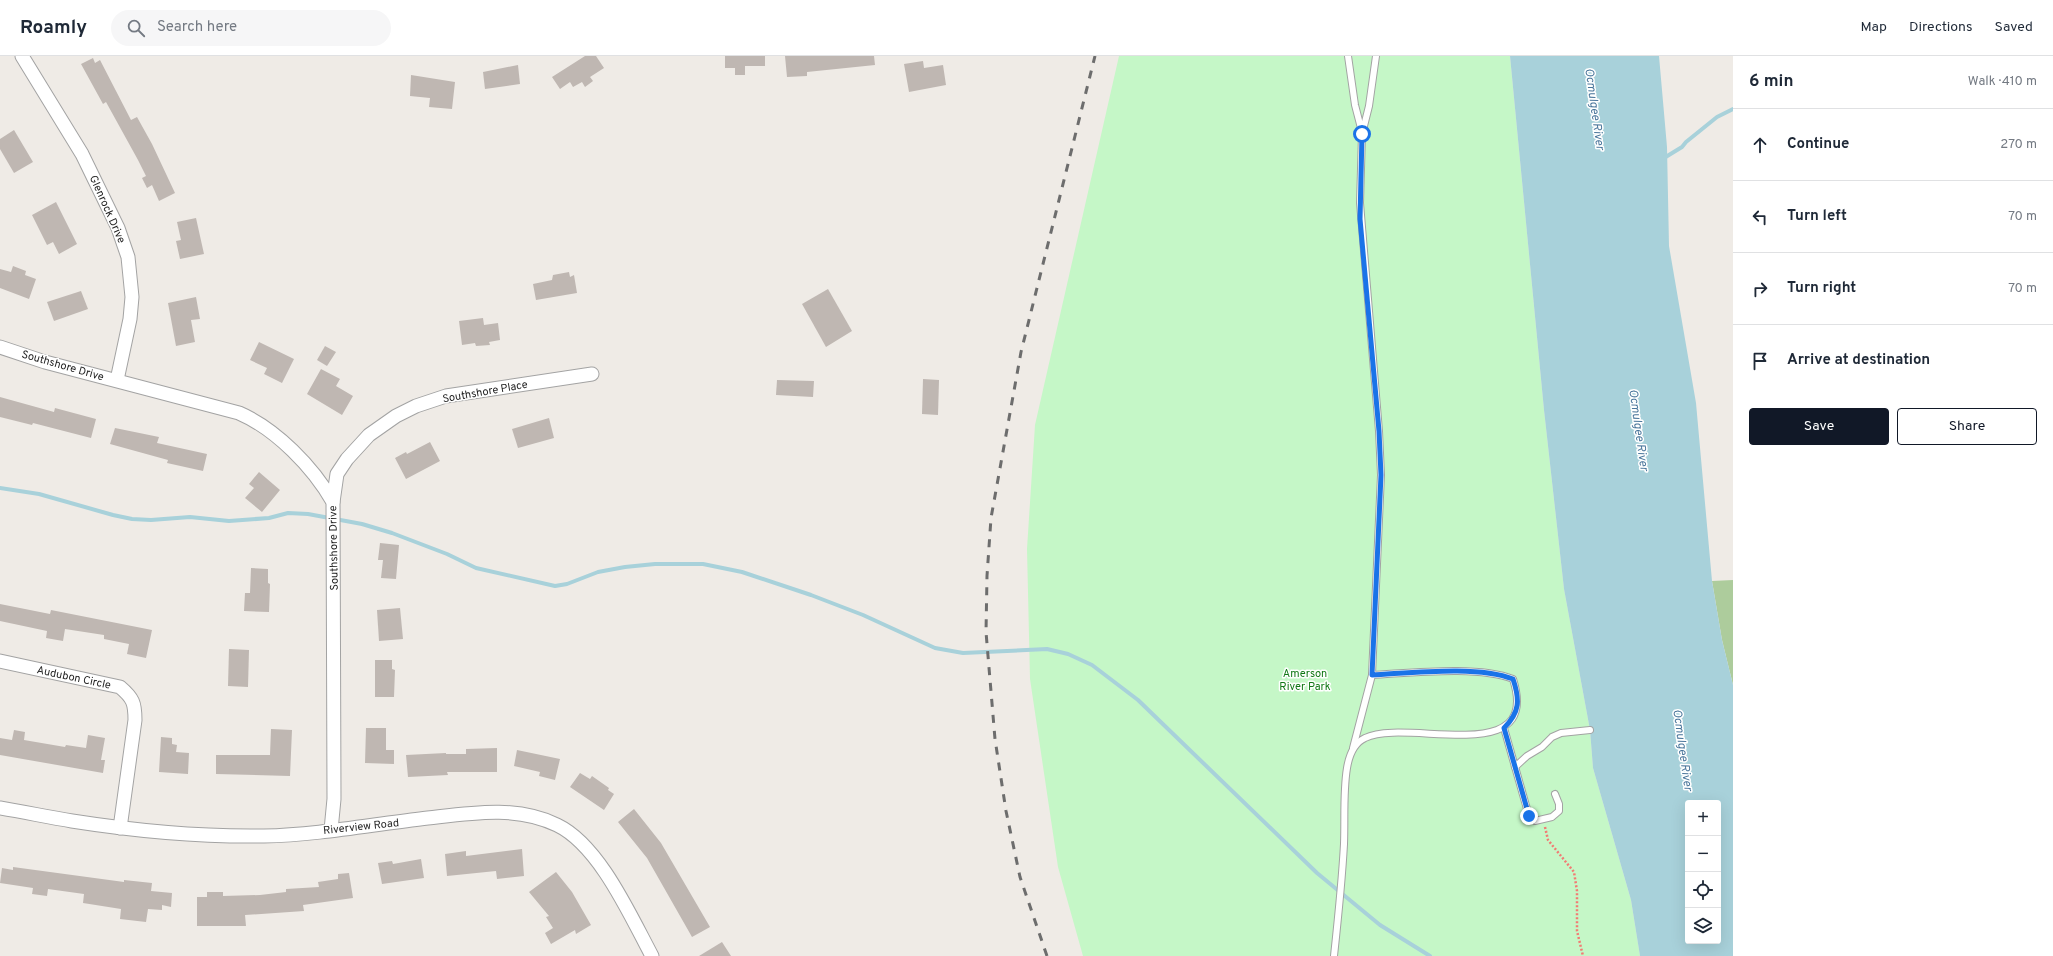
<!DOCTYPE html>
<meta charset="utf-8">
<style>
body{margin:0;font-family:Overpass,sans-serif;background:#f6f6f7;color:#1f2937}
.controls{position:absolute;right:12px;bottom:12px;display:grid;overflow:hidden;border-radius:4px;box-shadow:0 4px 16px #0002}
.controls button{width:36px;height:36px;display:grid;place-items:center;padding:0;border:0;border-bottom:1px solid #e0e1e3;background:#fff;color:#1f2937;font:20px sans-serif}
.stop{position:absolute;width:12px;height:12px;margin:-9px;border:3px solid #1a73e8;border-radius:50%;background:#fff}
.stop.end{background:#1a73e8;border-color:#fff;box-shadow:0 1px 4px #0008}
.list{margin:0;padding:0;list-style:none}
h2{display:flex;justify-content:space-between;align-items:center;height:52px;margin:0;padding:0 16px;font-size:17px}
h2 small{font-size:13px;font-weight:400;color:#747a83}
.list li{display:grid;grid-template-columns:26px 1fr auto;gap:12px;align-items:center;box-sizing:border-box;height:72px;padding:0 16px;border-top:1px solid #e0e1e3}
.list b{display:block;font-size:15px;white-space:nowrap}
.list em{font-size:13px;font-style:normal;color:#747a83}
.actions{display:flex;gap:8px;padding:12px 16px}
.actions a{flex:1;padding:9px 0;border:1px solid #111827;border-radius:4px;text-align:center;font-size:14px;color:#111827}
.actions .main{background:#111827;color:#fff}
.icon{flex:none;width:22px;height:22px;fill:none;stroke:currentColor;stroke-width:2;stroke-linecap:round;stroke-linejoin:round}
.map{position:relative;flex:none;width:1733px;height:900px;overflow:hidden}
header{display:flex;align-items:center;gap:24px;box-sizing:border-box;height:56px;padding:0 20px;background:#fff;border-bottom:1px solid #e0e1e3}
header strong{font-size:19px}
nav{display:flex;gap:22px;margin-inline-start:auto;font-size:14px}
.search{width:280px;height:36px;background:#f6f6f7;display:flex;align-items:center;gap:10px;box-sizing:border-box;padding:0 14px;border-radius:22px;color:#747a83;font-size:15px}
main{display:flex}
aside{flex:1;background:#fff}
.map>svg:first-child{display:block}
.forest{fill:#adcc9c}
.park{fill:#c5f7c7}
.water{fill:#a8d1da;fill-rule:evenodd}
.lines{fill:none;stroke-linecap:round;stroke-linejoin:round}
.stream{stroke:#a8d1da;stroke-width:4}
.building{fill:#bfb7b2}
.service-casing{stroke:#a3a3a3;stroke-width:8}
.minor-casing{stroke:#a3a3a3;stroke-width:15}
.path{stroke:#f27b73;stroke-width:2.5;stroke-dasharray:2 2;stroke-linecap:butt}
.service{stroke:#fff;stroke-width:6}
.minor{stroke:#fff;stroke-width:13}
.rail{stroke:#6d6d6d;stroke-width:3;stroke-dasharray:8 8;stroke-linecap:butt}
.route{stroke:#1a73e8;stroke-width:5}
.labels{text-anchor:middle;stroke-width:3;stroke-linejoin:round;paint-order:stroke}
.street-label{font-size:11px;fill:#1f1f1f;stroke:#fff}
.park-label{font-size:11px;fill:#127816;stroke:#fff}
.water-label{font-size:12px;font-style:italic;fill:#4a769b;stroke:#fff}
</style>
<header>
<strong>Roamly</strong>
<div class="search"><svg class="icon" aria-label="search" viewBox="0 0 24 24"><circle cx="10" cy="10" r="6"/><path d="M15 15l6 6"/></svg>Search here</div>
<nav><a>Map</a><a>Directions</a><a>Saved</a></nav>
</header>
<main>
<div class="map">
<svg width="1733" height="900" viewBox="0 0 1733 900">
<rect width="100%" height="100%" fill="#efebe6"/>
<path class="forest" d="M 1733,524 L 1733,629 L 1722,584 L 1712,525 Z"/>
<path class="park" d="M 1119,0 L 1510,0 L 1544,354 L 1564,533 L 1590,674 L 1593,712 L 1631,844 L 1640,900 L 1083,900 L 1058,811 L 1030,623 L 1027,493 L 1035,369 Z"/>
<path class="water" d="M 1510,0 L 1659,0 L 1667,91 L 1669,190 L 1696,347 L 1712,525 L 1722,584 L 1733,629 L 1733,900 L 1640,900 L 1631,844 L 1593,712 L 1590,674 L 1564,533 L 1544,354 ZM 1688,747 L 1718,747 L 1718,885 L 1688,885 Z"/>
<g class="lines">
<g class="stream">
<path d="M 1664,102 L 1682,91 L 1686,86 L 1717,61 L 1733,53"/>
<path d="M 0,432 L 39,438 L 113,459 L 132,463 L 151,464 L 190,461 L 229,465 L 269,462 L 288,457 L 308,458 L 362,468 L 392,477 L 447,498 L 476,512 L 555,530 L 567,528 L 598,516 L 625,511 L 655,508 L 703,508 L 742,516 L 811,539 L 863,559 L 935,592 L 963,597 L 1047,593 L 1068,598 L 1092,609 L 1138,644 L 1317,817 L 1380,869 L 1430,900"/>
</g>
</g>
<g class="building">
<path d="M 585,0 L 596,0 L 604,12 L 590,21 L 593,25 L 585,31 L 582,26 L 573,31 L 570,26 L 560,33 L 552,21 Z"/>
<path d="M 725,0 L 765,0 L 765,10 L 745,10 L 745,19 L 735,19 L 735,12 L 725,12 Z"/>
<path d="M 785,0 L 874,0 L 875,9 L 807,16 L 807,20 L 787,21 Z"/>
<path d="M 93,2 L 95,7 L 100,4 L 131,64 L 137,61 L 152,88 L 175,137 L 159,145 L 152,129 L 147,132 L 142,122 L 146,120 L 138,104 L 106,46 L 103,48 L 81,8 Z"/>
<path d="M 923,5 L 924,12 L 943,9 L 946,29 L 909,36 L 904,8 Z"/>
<path d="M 518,9 L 520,28 L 485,33 L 483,16 Z"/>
<path d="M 411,19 L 455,26 L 452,53 L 429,51 L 430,42 L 410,40 Z"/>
<path d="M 14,74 L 33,106 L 14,117 L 0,93 L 0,83 Z"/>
<path d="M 56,146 L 77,188 L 59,198 L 53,186 L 47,189 L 32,159 Z"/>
<path d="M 196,162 L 204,198 L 180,203 L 176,185 L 181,184 L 177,166 Z"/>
<path d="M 13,210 L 26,215 L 25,219 L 36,223 L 29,243 L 0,232 L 0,213 L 11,216 Z"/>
<path d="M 569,216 L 570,221 L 574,219 L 577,237 L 536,244 L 533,228 L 552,224 L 553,219 Z"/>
<path d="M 828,233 L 852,275 L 826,291 L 802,248 Z"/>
<path d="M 81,235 L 88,253 L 54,265 L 47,246 Z"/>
<path d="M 196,241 L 200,263 L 191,264 L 195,286 L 176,290 L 168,247 Z"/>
<path d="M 483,262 L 484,269 L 498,267 L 500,284 L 489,286 L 490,289 L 476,290 L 475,287 L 462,289 L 459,265 Z"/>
<path d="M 259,286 L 294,303 L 282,327 L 264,318 L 267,312 L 250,304 Z"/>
<path d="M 325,290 L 336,296 L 327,310 L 317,304 Z"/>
<path d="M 321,313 L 340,323 L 336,330 L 353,340 L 342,359 L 307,338 Z"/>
<path d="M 923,323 L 939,324 L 938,359 L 922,358 Z"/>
<path d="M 777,324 L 814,325 L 813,341 L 776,339 Z"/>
<path d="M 0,341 L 54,356 L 55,352 L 96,363 L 91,382 L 33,367 L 32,369 L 0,361 Z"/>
<path d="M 549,362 L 554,382 L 518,392 L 512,373 Z"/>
<path d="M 115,372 L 159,381 L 157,387 L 207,398 L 203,415 L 167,407 L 168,404 L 110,388 Z"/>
<path d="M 430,386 L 440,405 L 406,423 L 395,402 L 406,396 L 407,398 Z"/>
<path d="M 259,416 L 280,434 L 262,456 L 245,442 L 254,432 L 249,428 Z"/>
<path d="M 380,487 L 399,489 L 396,523 L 381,522 L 383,504 L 378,504 Z"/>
<path d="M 251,512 L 268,513 L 268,527 L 270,528 L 269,556 L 244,555 L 245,537 L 250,537 Z"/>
<path d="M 0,548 L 50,558 L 51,554 L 152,574 L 146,602 L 127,598 L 129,588 L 104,583 L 104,579 L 65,573 L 63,585 L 46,582 L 47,575 L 0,565 Z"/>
<path d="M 400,552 L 403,583 L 379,585 L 377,554 Z"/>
<path d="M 229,593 L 249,594 L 248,631 L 228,630 Z"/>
<path d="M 375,604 L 392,604 L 392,613 L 395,614 L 394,641 L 375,641 Z"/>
<path d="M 366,672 L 386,672 L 386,694 L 394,694 L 394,708 L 365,707 Z"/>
<path d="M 271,673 L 292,674 L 290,720 L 216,718 L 216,699 L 270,699 Z"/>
<path d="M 14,674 L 25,676 L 24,684 L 65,691 L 66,689 L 86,692 L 88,679 L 105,682 L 101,704 L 105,704 L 103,717 L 0,699 L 0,682 L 12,684 Z"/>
<path d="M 161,681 L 172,682 L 172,688 L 177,689 L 176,696 L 189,697 L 188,718 L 159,716 Z"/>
<path d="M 497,692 L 497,716 L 447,716 L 448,719 L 408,721 L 406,699 L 446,697 L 446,698 L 466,698 L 466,693 Z"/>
<path d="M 517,694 L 560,703 L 555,724 L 539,720 L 540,716 L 514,710 Z"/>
<path d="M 580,717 L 590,723 L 592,720 L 609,732 L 608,734 L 614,738 L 604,754 L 570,731 Z"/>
<path d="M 634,753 L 661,787 L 710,871 L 692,881 L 647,802 L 618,766 Z"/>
<path d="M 522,793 L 524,820 L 497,823 L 496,815 L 447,820 L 445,798 L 466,795 L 466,800 Z"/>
<path d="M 421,803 L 424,822 L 382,828 L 378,807 L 392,805 L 393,808 Z"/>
<path d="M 13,811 L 124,826 L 124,824 L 152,827 L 151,835 L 172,837 L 171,851 L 162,849 L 162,854 L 148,853 L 146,866 L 120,863 L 121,853 L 83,847 L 84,838 L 48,833 L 47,840 L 32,838 L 33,832 L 0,827 L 2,812 L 13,814 Z"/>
<path d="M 556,816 L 572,836 L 591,869 L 576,878 L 575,874 L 551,888 L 545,877 L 553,872 L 546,861 L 549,860 L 529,836 Z"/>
<path d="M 349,817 L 353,842 L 303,849 L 304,855 L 245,859 L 246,870 L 197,870 L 197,841 L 207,841 L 207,836 L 223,836 L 223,840 L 260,839 L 286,836 L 286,833 L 319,831 L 318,826 L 338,823 L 338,818 Z"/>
<path d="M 722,886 L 731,900 L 699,900 Z"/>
</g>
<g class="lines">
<defs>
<g id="service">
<path d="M 1348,0 L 1355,49 L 1362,76"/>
<path d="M 1504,672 L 1529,760 L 1535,765 L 1552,761 L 1559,755 L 1559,748 L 1555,738"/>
<path d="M 1353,692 L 1372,619"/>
<path d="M 1515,711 L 1527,700 L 1542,691 L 1552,681 L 1561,677 L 1590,674"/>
<path d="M 1334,900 C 1338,863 1342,825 1344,788 C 1345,763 1343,736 1347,712 C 1349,700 1354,687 1365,682 C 1406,661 1542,714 1513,623 C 1478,609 1411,617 1372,619 L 1381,419 L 1379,375 L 1360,147 L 1362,78 L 1369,50 L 1376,0"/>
</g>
<g id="minor">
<path d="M 22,0 L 82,98 L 118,172 L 128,201 L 132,241 L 130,263 L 117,324"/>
<path d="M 0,291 L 45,306 L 239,357 C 276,373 313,411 333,446 L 334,743 L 331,774"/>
<path d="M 333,446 L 337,418 L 347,403 L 369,379 L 396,360 L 416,350 L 446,340 L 592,318"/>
<path d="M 0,605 L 120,631 C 133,642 135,647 135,664 L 120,772"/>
<path d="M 0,752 C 24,756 48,761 72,765 C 136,775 200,781 264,780 C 316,779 369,769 420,763 C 466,758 514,748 557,769 C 599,789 630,859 652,900"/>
</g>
</defs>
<use href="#service" class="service-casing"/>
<use href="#minor" class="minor-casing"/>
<path class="path" d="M 1545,771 L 1548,784 L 1574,816 L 1577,835 L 1577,875 L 1583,900"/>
<use href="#service" class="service"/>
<use href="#minor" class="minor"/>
<path class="rail" d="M 1047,900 L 1020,821 L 1006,755 L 995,683 L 986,576 L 987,520 L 991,462 L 1021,296 L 1095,0"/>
</g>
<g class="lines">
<path class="route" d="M 1362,78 L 1360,163 L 1379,375 L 1381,419 L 1372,619 C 1411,617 1478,609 1513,623 C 1520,644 1520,656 1504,672 L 1529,760"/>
</g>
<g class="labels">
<g class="street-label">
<text transform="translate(108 153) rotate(66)" y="4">Glenrock Drive</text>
<text transform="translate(63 309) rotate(16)" y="4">Southshore Drive</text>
<text transform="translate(485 335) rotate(-10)" y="4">Southshore Place</text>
<text transform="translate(333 492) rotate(-91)" y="4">Southshore Drive</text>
<text transform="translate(74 621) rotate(12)" y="4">Audubon Circle</text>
<text transform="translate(361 770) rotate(-6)" y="4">Riverview Road</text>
</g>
<g class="park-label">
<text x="1305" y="621">Amerson<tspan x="1305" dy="13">River Park</tspan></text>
</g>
<g class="water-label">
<text transform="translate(1595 53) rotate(82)" y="4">Ocmulgee River</text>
<text transform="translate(1639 374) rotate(82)" y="4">Ocmulgee River</text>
<text transform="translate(1683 694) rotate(82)" y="4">Ocmulgee River</text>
</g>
</g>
</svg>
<div class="controls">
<button>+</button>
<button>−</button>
<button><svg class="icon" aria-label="locate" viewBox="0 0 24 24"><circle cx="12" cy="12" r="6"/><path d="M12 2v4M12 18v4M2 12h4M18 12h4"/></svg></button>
<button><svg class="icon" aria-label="layers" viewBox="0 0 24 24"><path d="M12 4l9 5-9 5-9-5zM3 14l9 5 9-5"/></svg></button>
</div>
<div class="stop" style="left:1362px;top:78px"></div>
<div class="stop end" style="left:1529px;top:760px"></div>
</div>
<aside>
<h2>6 min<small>Walk · 410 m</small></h2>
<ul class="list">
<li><svg class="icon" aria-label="ahead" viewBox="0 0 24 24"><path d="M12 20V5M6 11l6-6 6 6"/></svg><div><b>Continue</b></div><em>270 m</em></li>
<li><svg class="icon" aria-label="left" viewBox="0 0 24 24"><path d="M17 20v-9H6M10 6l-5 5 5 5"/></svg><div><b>Turn left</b></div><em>70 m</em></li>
<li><svg class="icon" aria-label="right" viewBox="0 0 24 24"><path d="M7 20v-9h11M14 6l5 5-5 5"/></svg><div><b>Turn right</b></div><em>70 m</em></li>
<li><svg class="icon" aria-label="arrive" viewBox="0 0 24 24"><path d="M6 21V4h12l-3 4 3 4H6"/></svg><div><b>Arrive at destination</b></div></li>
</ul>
<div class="actions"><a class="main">Save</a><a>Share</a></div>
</aside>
</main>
